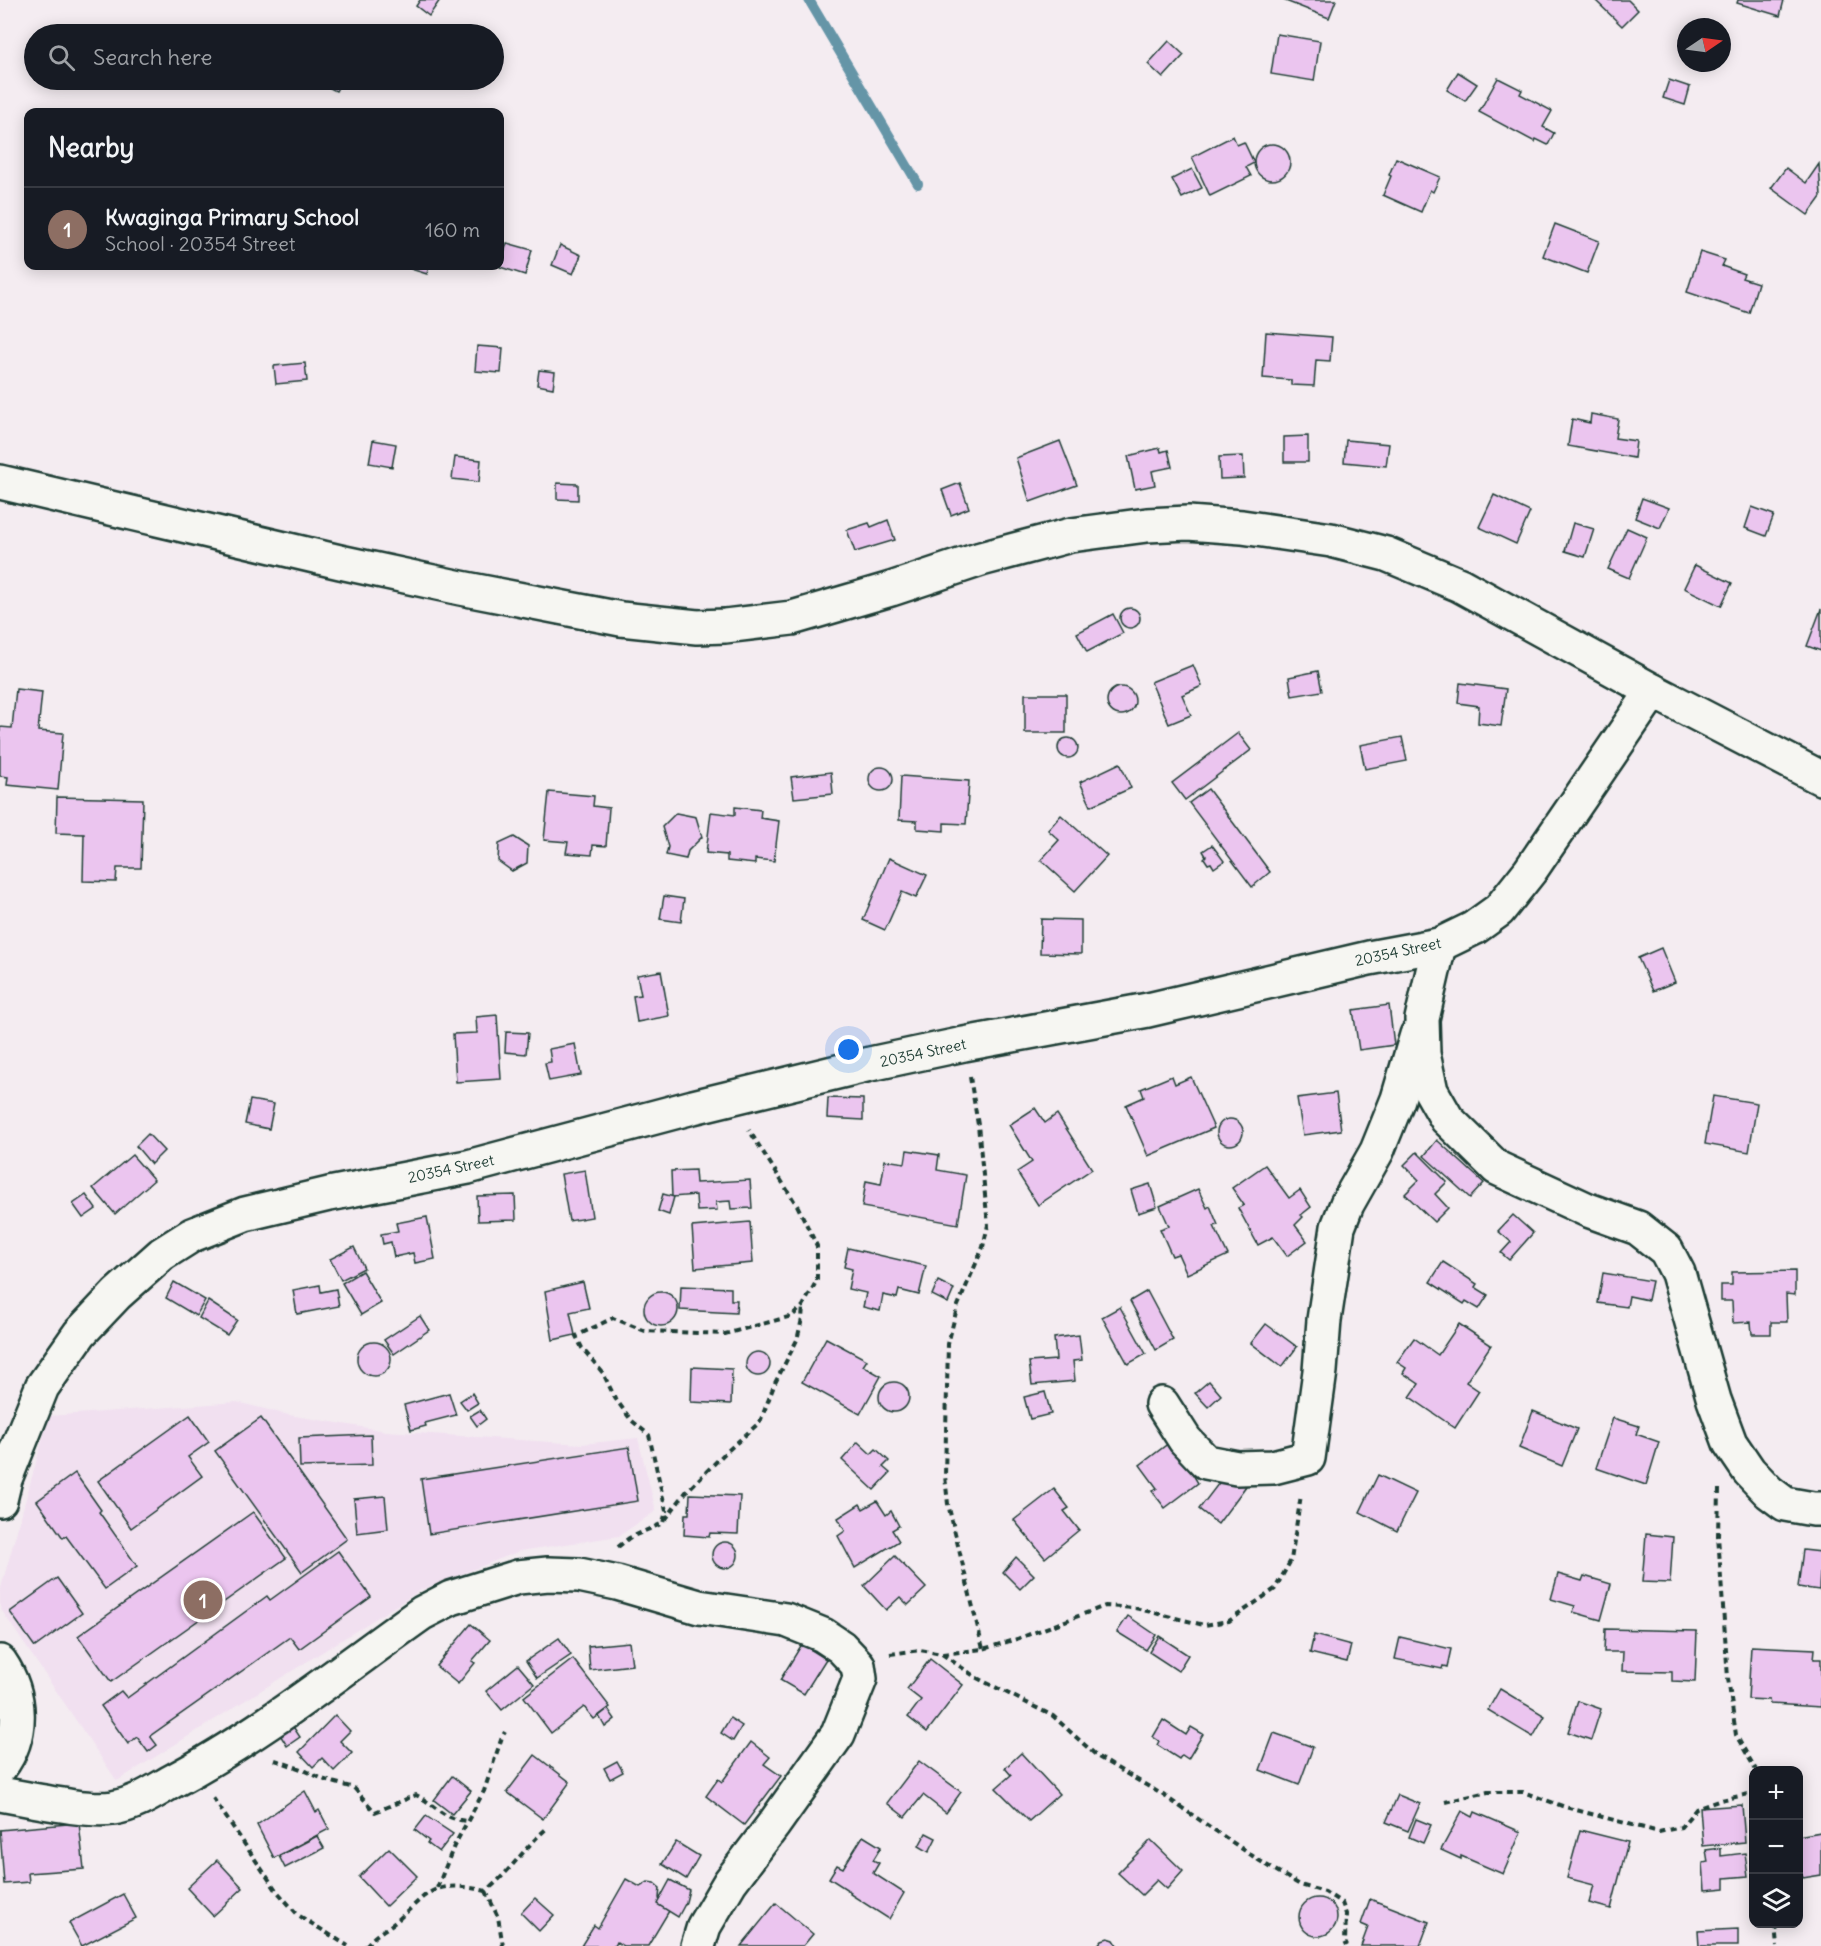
<!DOCTYPE html>
<meta charset="utf-8">
<style>
body{margin:0;font-family:Delius,sans-serif;background:#20242c;color:#f1f3f6}
.controls{position:absolute;right:18px;bottom:18px;display:grid;overflow:hidden;border-radius:12px;box-shadow:0 3px 15px #0003}
.controls button{width:54px;height:54px;display:grid;place-items:center;padding:0;border:0;border-bottom:2px solid #363941;background:#171b24;color:#f1f3f6;font:30px sans-serif}
.compass{position:absolute;left:1677px;top:18px;width:54px;height:54px;border-radius:50%;background:#171b24;box-shadow:0 3px 15px #0003;rotate:77deg}
.you{position:absolute;left:849px;top:1050px;width:21px;height:21px;margin:-15px;border:4px solid #fff;border-radius:50%;background:#1a73e8;box-shadow:0 0 0 9px #1a73e833}
.badge{display:grid;place-items:center;width:39px;height:39px;border-radius:50%;background:#b45309;color:#fff;font-size:20px;font-weight:700}
.pin{position:absolute;translate:-50% -50%;border:3px solid #fff;box-shadow:0 2px 6px #0006}
.list{margin:0;padding:0;list-style:none}
h2{display:flex;justify-content:space-between;align-items:center;height:78px;margin:0;padding:0 24px;font-size:26px}
h2 small{font-size:20px;font-weight:400;color:#9ea1a6}
.list li{display:grid;grid-template-columns:39px 1fr auto;gap:18px;align-items:center;box-sizing:border-box;height:84px;padding:0 24px;border-top:2px solid #363941}
.list b{display:block;font-size:22px;white-space:nowrap}
.list p{margin:0;font-size:20px;white-space:nowrap;color:#9ea1a6}
.list em{font-size:20px;font-style:normal;color:#9ea1a6}
.icon{flex:none;width:33px;height:33px;fill:none;stroke:currentColor;stroke-width:2;stroke-linecap:round;stroke-linejoin:round}
.map{position:relative;flex:none;width:1821px;height:1946px;overflow:hidden}
.search{position:absolute;background:#171b24;box-shadow:0 3px 15px #0003;left:24px;top:24px;width:480px;height:66px;display:flex;align-items:center;gap:15px;box-sizing:border-box;padding:0 21px;border-radius:33px;color:#9ea1a6;font-size:22px}
.panel{position:absolute;background:#171b24;box-shadow:0 3px 15px #0003;left:24px;top:108px;width:480px;height:162px;border-radius:12px}
.map>svg:first-child{display:block}
.built{fill:#f1e0f0}
.lines{fill:none;stroke-linecap:round;stroke-linejoin:round}
.stream{stroke:#6595a7;stroke-width:10}
.building{fill:#ebc5ef;stroke:#1f3d34;stroke-width:1.5}
.minor-casing{stroke:#1f3d34;stroke-width:38}
.path{stroke:#1f3d34;stroke-width:4;stroke-dasharray:6 4.5;stroke-linecap:butt}
.minor{stroke:#f6f6f2;stroke-width:33}
.labels{text-anchor:middle;stroke-width:4.5;stroke-linejoin:round;paint-order:stroke}
.street-label{font-size:15px;fill:#1f3d34;stroke:#f6f6f2}
</style>
<div class="map">
<svg width="1821" height="1946" viewBox="0 0 1821 1946">
<rect width="100%" height="100%" fill="#f4ecf1"/>
<filter id="ink" filterUnits="userSpaceOnUse"><feTurbulence type="fractalNoise" baseFrequency=".0167" numOctaves="2"/><feDisplacementMap in="SourceGraphic" scale="12" xChannelSelector="R" yChannelSelector="G"/><feConvolveMatrix kernelMatrix="1 2 1 2 8 2 1 2 1" color-interpolation-filters="sRGB"/></filter>
<g filter="url(#ink)">
<path class="built" d="M 237,1402 L 289,1415 L 386,1431 L 582,1444 L 638,1438 L 656,1511 L 619,1536 L 520,1551 L 421,1590 L 117,1781 L 0,1608 L 0,1591 L 49,1416 Z"/>
<g class="lines">
<path class="stream" d="M 809,0 L 918,184"/>
</g>
<g class="building">
<path d="M 420,0 L 440,0 L 429,16 L 416,6 Z"/>
<path d="M 1283,0 L 1336,0 L 1329,18 Z"/>
<path d="M 1595,0 L 1628,0 L 1638,10 L 1622,26 Z"/>
<path d="M 1738,0 L 1784,0 L 1780,16 L 1737,3 Z"/>
<path d="M 1277,34 L 1320,41 L 1314,81 L 1271,74 Z"/>
<path d="M 1169,41 L 1184,55 L 1163,78 L 1148,64 Z"/>
<path d="M 1458,72 L 1477,84 L 1465,101 L 1447,90 Z"/>
<path d="M 1498,78 L 1522,90 L 1520,94 L 1552,111 L 1543,127 L 1554,133 L 1548,145 L 1536,139 L 1535,142 L 1479,112 Z"/>
<path d="M 325,80 L 342,80 L 336,91 L 322,84 Z"/>
<path d="M 1669,80 L 1690,87 L 1685,105 L 1663,98 Z"/>
<path d="M 1233,136 L 1237,145 L 1244,142 L 1254,163 L 1246,167 L 1251,176 L 1210,196 L 1192,157 Z"/>
<circle cx="1272" cy="162" r="18"/>
<path d="M 1396,158 L 1440,177 L 1433,192 L 1430,190 L 1421,212 L 1383,195 L 1391,176 L 1389,175 Z"/>
<path d="M 1819,164 L 1821,197 L 1808,215 L 1771,188 L 1786,168 L 1806,183 Z"/>
<path d="M 1192,169 L 1202,188 L 1182,198 L 1172,179 Z"/>
<path d="M 1555,224 L 1599,241 L 1587,273 L 1543,256 Z"/>
<path d="M 507,243 L 532,250 L 525,275 L 500,267 Z"/>
<path d="M 560,245 L 581,255 L 573,274 L 552,265 Z"/>
<path d="M 1700,252 L 1725,260 L 1722,266 L 1744,274 L 1742,278 L 1758,283 L 1749,313 L 1687,292 Z"/>
<path d="M 412,266 L 429,266 L 427,274 L 411,269 Z"/>
<path d="M 1266,332 L 1332,337 L 1330,361 L 1316,360 L 1314,386 L 1291,385 L 1291,380 L 1263,378 Z"/>
<path d="M 477,346 L 503,348 L 501,373 L 475,371 Z"/>
<path d="M 305,363 L 307,381 L 276,384 L 274,366 Z"/>
<path d="M 539,370 L 555,372 L 553,388 L 537,385 Z"/>
<path d="M 1591,414 L 1618,419 L 1615,438 L 1636,441 L 1634,458 L 1568,446 L 1572,419 L 1590,423 Z"/>
<path d="M 1308,436 L 1308,462 L 1284,462 L 1284,437 Z"/>
<path d="M 373,440 L 396,444 L 392,467 L 369,463 Z"/>
<path d="M 1346,440 L 1389,444 L 1386,466 L 1344,462 Z"/>
<path d="M 1060,441 L 1077,485 L 1030,502 L 1016,458 Z"/>
<path d="M 1160,448 L 1161,452 L 1168,450 L 1172,467 L 1152,471 L 1155,485 L 1135,489 L 1128,456 Z"/>
<path d="M 1243,456 L 1244,478 L 1220,479 L 1219,457 Z"/>
<path d="M 455,457 L 481,460 L 479,482 L 452,479 Z"/>
<path d="M 557,483 L 578,484 L 578,500 L 557,499 Z"/>
<path d="M 960,483 L 969,508 L 951,515 L 942,490 Z"/>
<path d="M 1494,495 L 1530,512 L 1516,544 L 1479,527 Z"/>
<path d="M 1642,498 L 1669,508 L 1660,528 L 1635,518 Z"/>
<path d="M 1752,507 L 1774,515 L 1766,536 L 1745,528 Z"/>
<path d="M 888,520 L 895,540 L 855,552 L 847,530 L 869,523 L 871,527 Z"/>
<path d="M 1573,523 L 1594,529 L 1585,557 L 1565,551 Z"/>
<path d="M 1627,528 L 1647,537 L 1629,578 L 1608,569 Z"/>
<path d="M 1695,565 L 1732,583 L 1721,606 L 1684,588 Z"/>
<circle cx="1130" cy="618" r="10"/>
<path d="M 1821,609 L 1821,651 L 1807,646 Z"/>
<path d="M 1113,614 L 1123,633 L 1087,652 L 1077,633 Z"/>
<path d="M 1193,665 L 1202,686 L 1182,695 L 1191,715 L 1169,724 L 1151,682 Z"/>
<path d="M 1318,671 L 1322,691 L 1292,696 L 1289,677 Z"/>
<path d="M 1460,683 L 1506,689 L 1501,726 L 1478,723 L 1479,706 L 1458,703 Z"/>
<circle cx="1121" cy="701" r="14"/>
<path d="M 16,689 L 42,692 L 38,731 L 63,733 L 58,790 L 7,785 L 8,777 L 0,776 L 0,727 L 12,728 Z"/>
<rect x="1025" y="694" width="41" height="39"/>
<path d="M 1238,733 L 1251,750 L 1185,800 L 1172,783 Z"/>
<path d="M 1402,737 L 1407,761 L 1365,769 L 1360,745 Z"/>
<circle cx="1068" cy="748" r="10"/>
<path d="M 1120,763 L 1131,788 L 1091,806 L 1080,782 Z"/>
<circle cx="881" cy="779" r="12"/>
<path d="M 831,772 L 833,794 L 794,798 L 791,777 Z"/>
<path d="M 901,776 L 969,781 L 966,824 L 944,823 L 944,831 L 917,829 L 917,821 L 899,820 Z"/>
<path d="M 1208,789 L 1270,872 L 1252,887 L 1189,803 Z"/>
<path d="M 549,792 L 594,796 L 593,806 L 609,808 L 606,846 L 593,845 L 592,855 L 566,853 L 568,842 L 544,840 Z"/>
<path d="M 57,797 L 143,799 L 141,868 L 117,868 L 116,882 L 83,881 L 84,834 L 56,833 Z"/>
<path d="M 735,807 L 761,810 L 760,818 L 779,821 L 774,861 L 755,859 L 755,864 L 727,861 L 727,855 L 706,853 L 711,812 L 735,815 Z"/>
<path d="M 676,813 L 696,817 L 702,837 L 688,851 L 686,859 L 666,855 L 668,847 L 662,827 Z"/>
<path d="M 1061,815 L 1107,856 L 1075,891 L 1041,860 L 1059,840 L 1048,830 Z"/>
<path d="M 514,837 L 528,846 L 527,863 L 512,871 L 498,861 L 499,844 Z"/>
<path d="M 1212,845 L 1224,861 L 1214,868 L 1211,863 L 1208,864 L 1204,858 L 1206,856 L 1203,851 Z"/>
<path d="M 889,858 L 927,875 L 916,898 L 902,892 L 885,930 L 863,920 Z"/>
<path d="M 664,896 L 684,899 L 681,922 L 660,919 Z"/>
<path d="M 1041,919 L 1081,920 L 1081,954 L 1040,953 Z"/>
<path d="M 1661,948 L 1675,982 L 1653,991 L 1638,958 Z"/>
<path d="M 661,971 L 669,1016 L 637,1022 L 633,996 L 641,995 L 637,975 Z"/>
<path d="M 1389,1005 L 1394,1045 L 1359,1050 L 1353,1010 Z"/>
<path d="M 497,1015 L 501,1079 L 456,1082 L 453,1034 L 477,1033 L 476,1017 Z"/>
<path d="M 506,1032 L 528,1033 L 526,1054 L 505,1052 Z"/>
<path d="M 575,1044 L 581,1075 L 549,1081 L 545,1063 L 551,1062 L 549,1049 Z"/>
<path d="M 1172,1076 L 1175,1084 L 1191,1077 L 1214,1128 L 1148,1156 L 1126,1105 L 1144,1097 L 1141,1089 Z"/>
<path d="M 1336,1093 L 1341,1130 L 1303,1135 L 1297,1098 Z"/>
<path d="M 1713,1096 L 1757,1103 L 1749,1152 L 1705,1144 Z"/>
<path d="M 828,1098 L 863,1099 L 863,1120 L 827,1118 Z"/>
<path d="M 250,1100 L 274,1104 L 269,1129 L 245,1124 Z"/>
<path d="M 1035,1108 L 1045,1123 L 1057,1114 L 1092,1169 L 1038,1205 L 1017,1172 L 1032,1162 L 1009,1125 Z"/>
<circle cx="1230" cy="1132" r="13"/>
<path d="M 148,1134 L 164,1151 L 151,1164 L 136,1146 Z"/>
<path d="M 1437,1140 L 1484,1183 L 1470,1198 L 1424,1156 Z"/>
<path d="M 907,1150 L 939,1155 L 937,1170 L 966,1175 L 958,1224 L 862,1207 L 866,1181 L 881,1184 L 885,1160 L 905,1163 Z"/>
<path d="M 1417,1152 L 1447,1182 L 1435,1194 L 1448,1208 L 1434,1222 L 1405,1194 L 1419,1180 L 1404,1165 Z"/>
<path d="M 132,1155 L 154,1180 L 115,1214 L 93,1188 Z"/>
<path d="M 1265,1165 L 1289,1198 L 1300,1190 L 1311,1207 L 1301,1215 L 1303,1217 L 1295,1225 L 1307,1241 L 1287,1256 L 1273,1237 L 1258,1245 L 1238,1208 L 1244,1205 L 1232,1188 Z"/>
<path d="M 585,1170 L 592,1217 L 569,1221 L 561,1174 Z"/>
<path d="M 695,1170 L 696,1183 L 750,1180 L 752,1208 L 731,1209 L 730,1201 L 716,1202 L 717,1210 L 697,1211 L 696,1195 L 672,1197 L 671,1171 Z"/>
<path d="M 1150,1184 L 1157,1207 L 1138,1213 L 1131,1190 Z"/>
<path d="M 1198,1189 L 1207,1208 L 1210,1206 L 1218,1225 L 1214,1226 L 1228,1255 L 1187,1274 L 1178,1254 L 1172,1256 L 1160,1229 L 1169,1226 L 1160,1206 Z"/>
<path d="M 663,1194 L 674,1197 L 669,1215 L 658,1211 Z"/>
<path d="M 86,1195 L 96,1209 L 83,1218 L 73,1204 Z"/>
<path d="M 515,1195 L 516,1220 L 478,1221 L 477,1196 Z"/>
<path d="M 1513,1215 L 1533,1233 L 1509,1260 L 1501,1253 L 1511,1242 L 1498,1231 Z"/>
<path d="M 427,1217 L 435,1259 L 415,1263 L 413,1253 L 394,1257 L 391,1242 L 383,1244 L 381,1234 L 398,1231 L 396,1223 Z"/>
<path d="M 750,1222 L 753,1263 L 695,1268 L 692,1227 Z"/>
<path d="M 354,1247 L 364,1268 L 341,1280 L 330,1259 Z"/>
<path d="M 848,1248 L 926,1266 L 919,1295 L 899,1290 L 897,1298 L 883,1295 L 880,1311 L 863,1307 L 866,1293 L 848,1289 L 852,1269 L 844,1267 Z"/>
<path d="M 1443,1262 L 1477,1284 L 1475,1287 L 1488,1295 L 1479,1309 L 1466,1301 L 1464,1304 L 1430,1282 Z"/>
<path d="M 362,1271 L 381,1303 L 361,1315 L 342,1283 Z"/>
<path d="M 1795,1271 L 1795,1295 L 1786,1294 L 1787,1322 L 1771,1322 L 1771,1334 L 1752,1334 L 1751,1322 L 1733,1323 L 1732,1301 L 1721,1301 L 1721,1285 L 1732,1285 L 1732,1272 Z"/>
<path d="M 1603,1273 L 1652,1281 L 1648,1300 L 1629,1296 L 1627,1307 L 1598,1303 Z"/>
<path d="M 938,1281 L 954,1289 L 948,1303 L 932,1295 Z"/>
<path d="M 174,1282 L 205,1300 L 196,1316 L 166,1298 Z"/>
<path d="M 583,1282 L 589,1308 L 570,1312 L 575,1335 L 553,1340 L 545,1291 Z"/>
<path d="M 320,1285 L 321,1292 L 336,1289 L 339,1306 L 297,1314 L 293,1290 Z"/>
<path d="M 681,1286 L 731,1288 L 731,1300 L 737,1300 L 736,1313 L 680,1310 Z"/>
<path d="M 1147,1291 L 1173,1340 L 1156,1350 L 1130,1301 Z"/>
<circle cx="661" cy="1309" r="17"/>
<path d="M 208,1301 L 237,1320 L 227,1335 L 199,1318 Z"/>
<path d="M 1120,1307 L 1146,1354 L 1128,1364 L 1102,1317 Z"/>
<path d="M 420,1316 L 429,1330 L 394,1354 L 384,1340 Z"/>
<path d="M 1266,1324 L 1297,1347 L 1282,1367 L 1251,1343 Z"/>
<path d="M 1459,1324 L 1491,1345 L 1466,1382 L 1479,1391 L 1455,1428 L 1410,1397 L 1419,1384 L 1403,1373 L 1406,1368 L 1397,1362 L 1414,1338 L 1438,1355 Z"/>
<path d="M 1079,1335 L 1082,1360 L 1073,1361 L 1075,1381 L 1032,1385 L 1029,1362 L 1056,1360 L 1054,1338 Z"/>
<path d="M 826,1338 L 867,1360 L 863,1366 L 881,1376 L 860,1414 L 802,1382 Z"/>
<circle cx="374" cy="1359" r="17"/>
<circle cx="758" cy="1364" r="12"/>
<path d="M 692,1367 L 732,1369 L 731,1404 L 691,1402 Z"/>
<path d="M 1209,1381 L 1221,1395 L 1208,1407 L 1195,1393 Z"/>
<circle cx="894" cy="1397" r="15"/>
<path d="M 1045,1392 L 1051,1414 L 1030,1419 L 1024,1397 Z"/>
<path d="M 449,1393 L 456,1415 L 425,1423 L 426,1426 L 411,1430 L 404,1405 Z"/>
<path d="M 472,1393 L 478,1403 L 467,1410 L 460,1401 Z"/>
<path d="M 480,1410 L 486,1419 L 477,1426 L 470,1416 Z"/>
<path d="M 1533,1411 L 1577,1429 L 1562,1466 L 1519,1448 Z"/>
<path d="M 190,1415 L 209,1442 L 188,1457 L 202,1476 L 131,1528 L 98,1481 Z"/>
<path d="M 261,1418 L 347,1539 L 302,1572 L 215,1451 Z"/>
<path d="M 1613,1418 L 1639,1426 L 1636,1434 L 1659,1442 L 1646,1485 L 1596,1468 Z"/>
<path d="M 371,1435 L 372,1465 L 300,1467 L 299,1438 Z"/>
<path d="M 858,1442 L 871,1454 L 876,1449 L 889,1461 L 883,1467 L 890,1473 L 874,1490 L 842,1460 Z"/>
<path d="M 1169,1443 L 1200,1467 L 1192,1473 L 1198,1483 L 1165,1508 L 1152,1491 L 1157,1488 L 1140,1465 Z"/>
<path d="M 629,1447 L 638,1501 L 429,1534 L 421,1479 Z"/>
<path d="M 1228,1471 L 1246,1486 L 1218,1524 L 1199,1509 Z"/>
<path d="M 75,1473 L 101,1510 L 99,1512 L 137,1566 L 105,1589 L 66,1536 L 63,1538 L 37,1501 Z"/>
<path d="M 1378,1475 L 1416,1493 L 1397,1531 L 1360,1512 Z"/>
<path d="M 1054,1489 L 1069,1508 L 1064,1511 L 1079,1530 L 1045,1558 L 1014,1520 Z"/>
<path d="M 690,1494 L 740,1496 L 738,1534 L 710,1533 L 709,1537 L 684,1535 L 685,1514 L 689,1514 Z"/>
<path d="M 385,1496 L 388,1529 L 357,1533 L 354,1499 Z"/>
<path d="M 877,1501 L 886,1515 L 891,1511 L 899,1526 L 892,1530 L 899,1541 L 855,1568 L 838,1536 L 845,1531 L 838,1518 L 860,1504 L 863,1509 Z"/>
<path d="M 253,1512 L 286,1558 L 111,1682 L 78,1636 Z"/>
<path d="M 1646,1534 L 1673,1537 L 1670,1583 L 1642,1582 Z"/>
<circle cx="725" cy="1555" r="13"/>
<path d="M 1803,1550 L 1821,1552 L 1819,1590 L 1798,1587 Z"/>
<path d="M 338,1551 L 371,1597 L 299,1649 L 290,1637 L 150,1736 L 157,1745 L 148,1752 L 137,1737 L 128,1744 L 101,1706 L 121,1691 L 127,1698 L 267,1596 L 270,1600 Z"/>
<path d="M 895,1556 L 926,1588 L 908,1605 L 900,1597 L 886,1610 L 864,1586 Z"/>
<path d="M 1016,1557 L 1034,1575 L 1020,1589 L 1003,1572 Z"/>
<path d="M 1558,1574 L 1582,1581 L 1584,1576 L 1611,1584 L 1601,1620 L 1573,1612 L 1575,1606 L 1551,1599 Z"/>
<path d="M 57,1578 L 82,1613 L 35,1647 L 10,1612 Z"/>
<path d="M 1128,1616 L 1156,1635 L 1146,1650 L 1117,1632 Z"/>
<path d="M 471,1624 L 490,1640 L 472,1661 L 475,1663 L 458,1684 L 436,1666 Z"/>
<path d="M 1605,1629 L 1697,1631 L 1695,1682 L 1672,1681 L 1672,1672 L 1622,1671 L 1623,1652 L 1604,1652 Z"/>
<path d="M 1314,1635 L 1351,1645 L 1347,1662 L 1310,1653 Z"/>
<path d="M 1159,1636 L 1188,1655 L 1178,1671 L 1149,1652 Z"/>
<path d="M 1400,1637 L 1451,1649 L 1447,1667 L 1443,1666 L 1442,1669 L 1395,1659 Z"/>
<path d="M 559,1638 L 571,1655 L 537,1678 L 526,1661 Z"/>
<path d="M 629,1642 L 632,1665 L 590,1670 L 588,1646 Z"/>
<path d="M 802,1644 L 826,1659 L 804,1694 L 780,1680 Z"/>
<path d="M 1751,1646 L 1815,1649 L 1814,1659 L 1821,1659 L 1821,1707 L 1770,1704 L 1769,1700 L 1748,1699 Z"/>
<path d="M 573,1659 L 610,1707 L 594,1719 L 584,1707 L 551,1733 L 524,1697 Z"/>
<path d="M 930,1659 L 963,1685 L 927,1732 L 908,1717 L 921,1700 L 907,1689 Z"/>
<path d="M 518,1665 L 534,1684 L 502,1710 L 486,1691 Z"/>
<path d="M 1500,1689 L 1545,1716 L 1533,1737 L 1488,1710 Z"/>
<path d="M 1578,1701 L 1601,1709 L 1591,1740 L 1568,1732 Z"/>
<path d="M 608,1709 L 615,1719 L 605,1727 L 599,1716 Z"/>
<path d="M 335,1715 L 350,1731 L 340,1741 L 352,1753 L 334,1771 L 322,1758 L 313,1767 L 299,1752 Z"/>
<path d="M 730,1718 L 742,1726 L 733,1741 L 721,1733 Z"/>
<path d="M 1163,1720 L 1186,1735 L 1191,1727 L 1203,1734 L 1188,1759 L 1182,1755 L 1179,1759 L 1157,1745 L 1159,1741 L 1153,1737 Z"/>
<path d="M 292,1725 L 300,1737 L 287,1746 L 279,1733 Z"/>
<path d="M 1274,1733 L 1313,1747 L 1299,1785 L 1260,1770 Z"/>
<path d="M 751,1742 L 770,1757 L 764,1764 L 781,1776 L 744,1825 L 706,1796 L 718,1779 L 722,1782 Z"/>
<path d="M 1021,1753 L 1059,1794 L 1029,1821 L 996,1788 L 1011,1775 L 1005,1768 Z"/>
<path d="M 535,1755 L 570,1782 L 543,1819 L 507,1792 Z"/>
<path d="M 617,1761 L 623,1772 L 610,1779 L 604,1768 Z"/>
<path d="M 919,1761 L 961,1792 L 946,1813 L 923,1795 L 905,1817 L 887,1803 Z"/>
<path d="M 452,1776 L 471,1791 L 452,1814 L 434,1800 Z"/>
<path d="M 305,1791 L 316,1812 L 319,1810 L 329,1829 L 274,1858 L 257,1825 Z"/>
<path d="M 1398,1795 L 1420,1804 L 1408,1831 L 1386,1822 Z"/>
<path d="M 1742,1805 L 1745,1842 L 1703,1846 L 1700,1808 Z"/>
<path d="M 1462,1811 L 1473,1817 L 1475,1812 L 1521,1832 L 1503,1874 L 1461,1856 L 1461,1859 L 1441,1850 Z"/>
<path d="M 426,1816 L 453,1834 L 439,1852 L 427,1843 L 429,1841 L 415,1830 Z"/>
<path d="M 1416,1819 L 1431,1825 L 1423,1843 L 1409,1837 Z"/>
<path d="M 79,1823 L 84,1869 L 28,1873 L 29,1882 L 4,1884 L 0,1830 Z"/>
<path d="M 1580,1830 L 1628,1842 L 1611,1909 L 1589,1903 L 1594,1885 L 1567,1878 Z"/>
<path d="M 1821,1832 L 1821,1875 L 1803,1878 L 1802,1875 L 1798,1876 L 1798,1836 Z"/>
<path d="M 926,1833 L 936,1838 L 929,1852 L 919,1846 Z"/>
<path d="M 317,1836 L 324,1848 L 285,1868 L 279,1856 Z"/>
<path d="M 863,1836 L 881,1847 L 873,1860 L 879,1863 L 873,1873 L 904,1893 L 889,1919 L 850,1894 L 851,1892 L 829,1878 L 837,1865 L 843,1868 Z"/>
<path d="M 1151,1840 L 1183,1871 L 1167,1889 L 1157,1880 L 1142,1895 L 1118,1873 Z"/>
<path d="M 676,1842 L 699,1856 L 686,1879 L 662,1864 Z"/>
<path d="M 389,1848 L 417,1876 L 386,1906 L 359,1877 Z"/>
<path d="M 1721,1848 L 1721,1856 L 1745,1853 L 1748,1876 L 1725,1878 L 1725,1888 L 1705,1890 L 1703,1863 L 1708,1862 L 1706,1850 Z"/>
<path d="M 217,1860 L 243,1888 L 213,1916 L 187,1888 Z"/>
<path d="M 626,1879 L 640,1887 L 648,1882 L 654,1883 L 660,1888 L 659,1898 L 672,1906 L 648,1946 L 623,1946 L 617,1942 L 615,1946 L 581,1946 L 594,1925 L 598,1928 Z"/>
<path d="M 670,1880 L 689,1890 L 686,1902 L 678,1917 L 657,1904 Z"/>
<path d="M 123,1894 L 136,1918 L 82,1946 L 69,1923 Z"/>
<circle cx="1318" cy="1917" r="19"/>
<path d="M 535,1898 L 554,1915 L 539,1931 L 521,1913 Z"/>
<path d="M 1370,1899 L 1429,1922 L 1420,1946 L 1361,1946 L 1368,1927 L 1361,1924 Z"/>
<path d="M 776,1903 L 813,1934 L 803,1946 L 741,1946 Z"/>
<path d="M 1738,1929 L 1738,1946 L 1699,1946 L 1698,1931 Z"/>
<path d="M 1108,1938 L 1114,1940 L 1118,1946 L 1097,1946 L 1102,1940 Z"/>
</g>
<g class="lines">
<defs>
<g id="minor">
<path d="M 0,482 L 340,562 L 461,588 L 621,619 L 697,627 L 725,626 L 792,618 L 891,589 L 981,559 L 1071,535 L 1147,525 L 1188,523 L 1242,527 L 1331,540 L 1386,554 L 1460,585 L 1653,691 L 1821,778"/>
<path d="M 1439,945 L 1422,1019 L 1423,1054 L 1431,1091 L 1447,1119 L 1497,1168 L 1588,1210 L 1638,1228 L 1666,1250 L 1678,1273 L 1714,1400 L 1730,1443 L 1749,1471 L 1769,1492 L 1785,1504 L 1813,1509 L 1821,1509"/>
<path d="M 1162,1404 L 1185,1440 L 1206,1462 L 1237,1468 L 1273,1467 L 1308,1458 L 1320,1371 L 1324,1320 L 1338,1227 L 1347,1204 L 1377,1151 L 1398,1099 L 1417,1035"/>
<path d="M 0,1500 L 5,1479 L 42,1387 L 80,1333 L 117,1294 L 162,1254 L 192,1235 L 245,1214 L 329,1194 L 468,1167 L 693,1107 L 870,1064 L 964,1044 L 1148,1010 L 1369,958 L 1439,945 L 1474,928 L 1499,910 L 1530,871 L 1653,691"/>
<path d="M 0,1662 C 22,1694 24,1736 0,1767"/>
<path d="M 0,1794 C 31,1799 84,1812 113,1808 C 136,1804 152,1793 171,1782 C 260,1735 340,1671 422,1613 L 451,1598 L 518,1577 L 548,1574 L 579,1575 L 617,1583 L 699,1607 L 786,1620 L 823,1635 L 841,1647 L 858,1665 L 860,1679 L 838,1734 L 774,1824 L 730,1882 L 704,1926 L 698,1946"/>
</g>
</defs>
<use href="#minor" class="minor-casing"/>
<g class="path">
<path d="M 970,1077 L 978,1125 L 988,1225 L 983,1247 L 957,1308 L 948,1344 L 945,1476 L 948,1504 L 983,1649"/>
<path d="M 1719,1489 L 1718,1536 L 1728,1678 L 1736,1735 L 1756,1770"/>
<path d="M 665,1520 L 686,1492 L 724,1454 L 760,1422 L 775,1383 L 797,1340 L 802,1319 L 803,1306"/>
<path d="M 618,1547 L 629,1538 L 663,1523 L 666,1511 L 649,1435 L 631,1420 L 615,1398 L 603,1373 L 582,1348 L 576,1336 L 613,1318 L 645,1331 L 725,1334 L 792,1316 L 803,1306 L 817,1280 L 817,1246 L 798,1207 L 749,1130"/>
<path d="M 890,1654 L 920,1650 L 942,1654 L 977,1678 L 1053,1716 L 1098,1757 L 1163,1795 L 1260,1861 L 1300,1885 L 1325,1892 L 1342,1903 L 1346,1914 L 1345,1942 L 1347,1946"/>
<path d="M 943,1654 L 983,1649 L 1017,1639 L 1105,1606 L 1135,1608 L 1204,1625 L 1229,1621 L 1275,1589 L 1291,1560 L 1301,1495"/>
<path d="M 275,1760 L 304,1770 L 325,1780 L 354,1788 L 375,1812 L 416,1795 C 438,1806 441,1819 468,1821"/>
<path d="M 213,1798 L 276,1890 L 298,1915 L 348,1946"/>
<path d="M 1445,1802 L 1488,1792 L 1523,1792 L 1565,1807 L 1659,1832 L 1681,1827 L 1696,1809 L 1721,1800 L 1754,1793"/>
<path d="M 437,1888 L 454,1846 L 484,1791 L 502,1737 L 505,1732"/>
<path d="M 486,1891 L 498,1917 L 503,1946"/>
<path d="M 1775,1924 L 1777,1946"/>
<path d="M 366,1946 C 374,1934 388,1929 399,1919 C 407,1912 415,1904 423,1897 C 441,1882 465,1886 486,1891 C 509,1873 524,1848 546,1829"/>
</g>
<use href="#minor" class="minor"/>
</g>
</g>
<g class="labels">
<g class="street-label">
<text transform="translate(1398 952) rotate(-12)" y="5">20354 Street</text>
<text transform="translate(923 1053) rotate(-12)" y="5">20354 Street</text>
<text transform="translate(451 1169) rotate(-12)" y="5">20354 Street</text>
</g>
</g>
</svg>
<div class="controls">
<button>+</button>
<button>−</button>
<button><svg class="icon" aria-label="layers" viewBox="0 0 24 24"><path d="M12 4l9 5-9 5-9-5zM3 14l9 5 9-5"/></svg></button>
</div>
<svg class="compass" viewBox="-18 -18 36 36"><path d="M0-13l5 13h-10z" fill="#e53935"/><path d="M0 13l5-13h-10z" fill="#9ea1a6"/></svg>
<div class="you"></div>
<div class="pin badge" style="left:203px;top:1600px;background:#8d6e63">1</div>
<div class="search"><svg class="icon" aria-label="search" viewBox="0 0 24 24"><circle cx="10" cy="10" r="6"/><path d="M15 15l6 6"/></svg>Search here</div>
<section class="panel">
<h2>Nearby<small></small></h2>
<ul class="list">
<li><span class="badge" style="background:#8d6e63">1</span><div><b>Kwaginga Primary School</b><p>School · 20354 Street</p></div><em>160 m</em></li>
</ul>
</section>
</div>
